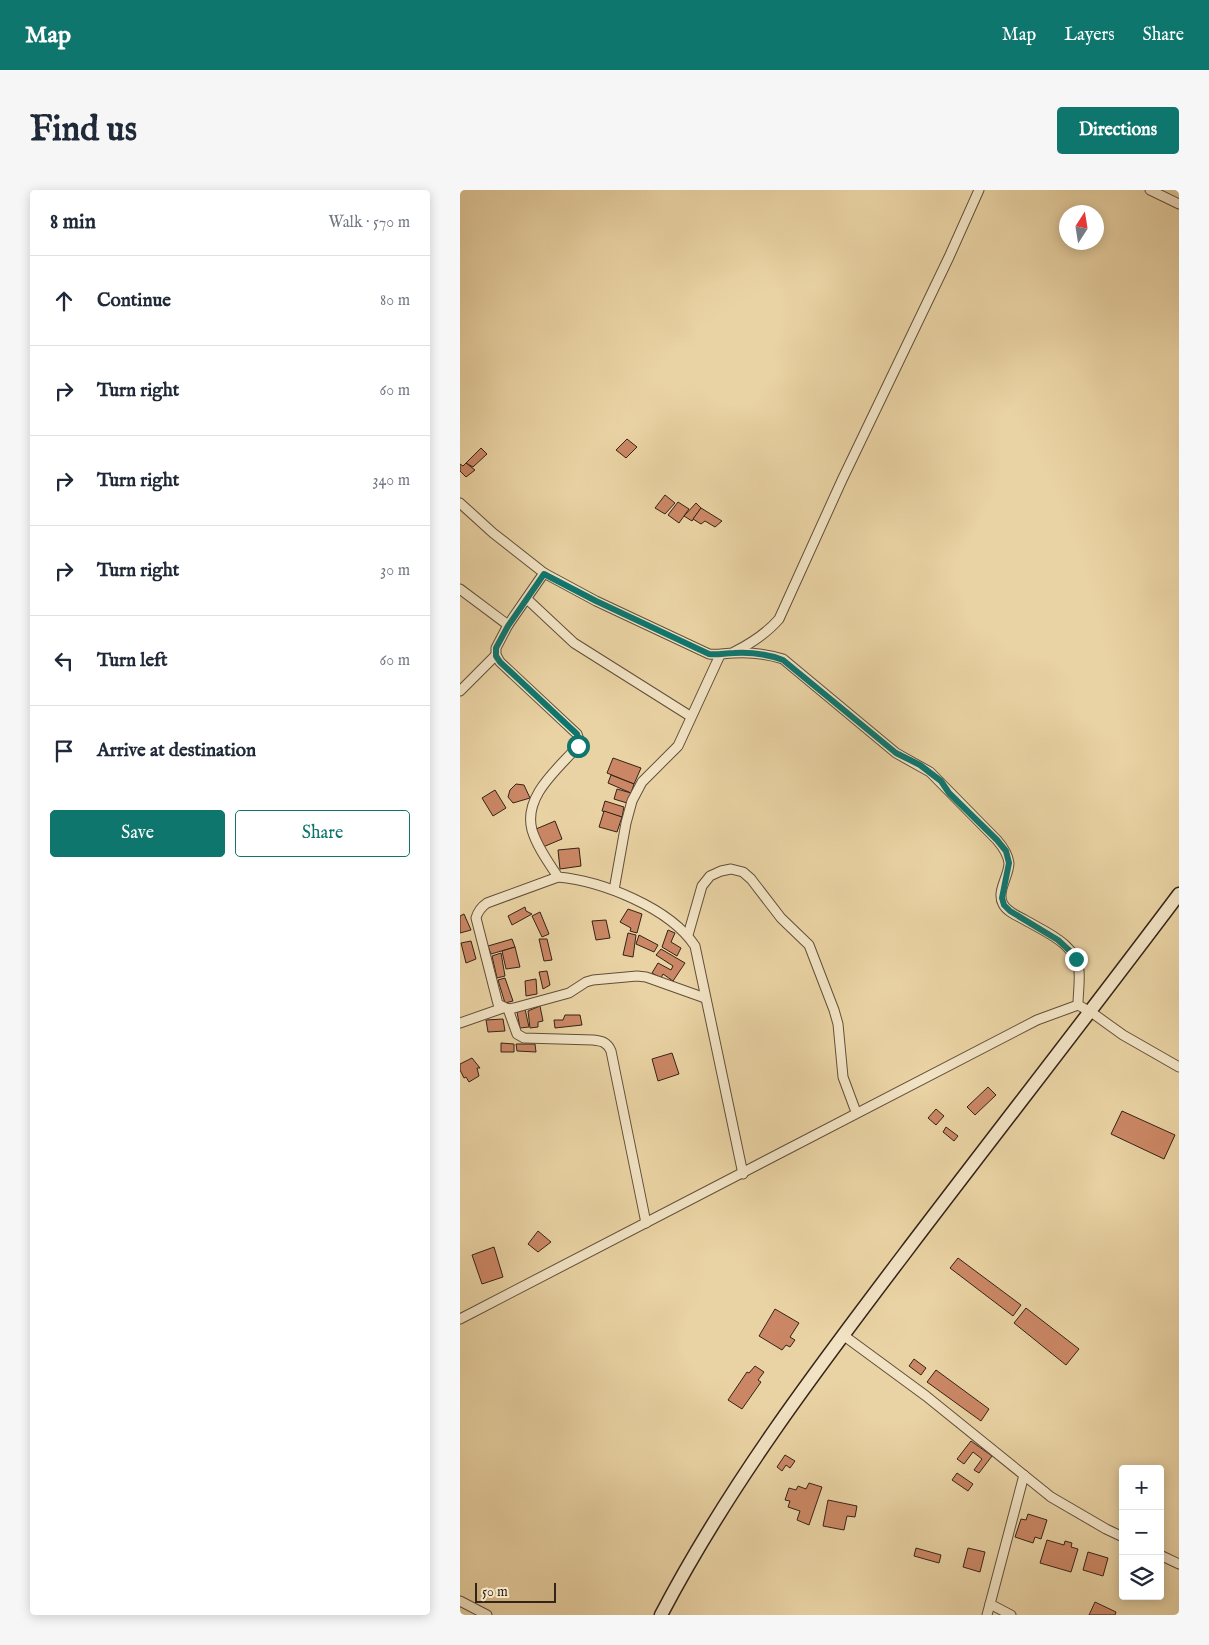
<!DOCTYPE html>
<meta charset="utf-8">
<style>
body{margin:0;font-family:"IM FELL English",serif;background:#f6f6f7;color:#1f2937}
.controls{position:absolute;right:15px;bottom:15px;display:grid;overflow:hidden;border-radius:5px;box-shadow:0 2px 12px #0003}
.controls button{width:45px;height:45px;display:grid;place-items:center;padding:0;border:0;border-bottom:1px solid #e0e1e3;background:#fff;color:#1f2937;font:25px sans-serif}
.compass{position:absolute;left:599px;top:15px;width:45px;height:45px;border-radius:50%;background:#fff;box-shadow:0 2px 12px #0003;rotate:12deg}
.scale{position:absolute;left:15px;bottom:12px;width:81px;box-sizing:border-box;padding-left:5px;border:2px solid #342317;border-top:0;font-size:14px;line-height:18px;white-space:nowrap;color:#342317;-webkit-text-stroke:4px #f1e2c3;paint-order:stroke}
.stop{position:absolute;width:15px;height:15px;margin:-11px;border:4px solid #0f766e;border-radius:50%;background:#fff}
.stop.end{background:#0f766e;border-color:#fff;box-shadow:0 1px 5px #0008}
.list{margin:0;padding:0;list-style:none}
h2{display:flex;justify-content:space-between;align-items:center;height:65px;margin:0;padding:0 20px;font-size:21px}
h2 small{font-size:16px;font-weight:400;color:#747a83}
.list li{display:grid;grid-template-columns:32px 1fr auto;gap:15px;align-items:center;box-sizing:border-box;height:90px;padding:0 20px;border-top:1px solid #e0e1e3}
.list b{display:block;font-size:19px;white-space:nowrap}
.list em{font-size:16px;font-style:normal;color:#747a83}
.actions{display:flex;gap:10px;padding:15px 20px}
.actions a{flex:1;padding:11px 0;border:1px solid #0f766e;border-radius:5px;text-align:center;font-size:18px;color:#0f766e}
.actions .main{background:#0f766e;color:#fff}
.icon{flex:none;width:28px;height:28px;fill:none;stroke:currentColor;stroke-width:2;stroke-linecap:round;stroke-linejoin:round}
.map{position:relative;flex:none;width:719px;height:1425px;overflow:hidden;border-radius:5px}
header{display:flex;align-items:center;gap:30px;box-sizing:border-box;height:70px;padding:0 25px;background:#0f766e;color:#fff}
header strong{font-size:24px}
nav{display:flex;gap:28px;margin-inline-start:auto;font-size:18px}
.intro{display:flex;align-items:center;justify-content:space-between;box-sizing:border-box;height:120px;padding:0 30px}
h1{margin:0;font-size:35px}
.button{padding:12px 22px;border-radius:5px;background:#0f766e;color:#fff;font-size:18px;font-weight:700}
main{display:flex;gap:30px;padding:0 30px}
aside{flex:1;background:#fff;border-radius:5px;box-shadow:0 2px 12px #0003}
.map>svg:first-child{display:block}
.building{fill:#cb8765;stroke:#342317}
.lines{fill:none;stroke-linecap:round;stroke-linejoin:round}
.street-casing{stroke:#614f3a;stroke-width:11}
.secondary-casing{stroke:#342317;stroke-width:15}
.street{stroke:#f1e2c3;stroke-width:9}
.secondary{stroke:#f1e2c3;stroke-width:12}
.route{stroke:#0f766e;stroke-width:6}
</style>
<header>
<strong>Map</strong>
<nav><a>Map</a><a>Layers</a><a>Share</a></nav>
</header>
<div class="intro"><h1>Find us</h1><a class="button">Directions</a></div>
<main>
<aside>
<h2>8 min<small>Walk · 570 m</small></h2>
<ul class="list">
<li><svg class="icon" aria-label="ahead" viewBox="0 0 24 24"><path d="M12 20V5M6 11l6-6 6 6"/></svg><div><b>Continue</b></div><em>80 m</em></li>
<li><svg class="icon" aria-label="right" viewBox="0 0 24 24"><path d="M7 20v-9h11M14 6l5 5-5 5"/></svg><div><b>Turn right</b></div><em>60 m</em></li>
<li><svg class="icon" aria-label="right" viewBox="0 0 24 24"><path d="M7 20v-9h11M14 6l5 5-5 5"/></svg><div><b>Turn right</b></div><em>340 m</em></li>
<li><svg class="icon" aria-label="right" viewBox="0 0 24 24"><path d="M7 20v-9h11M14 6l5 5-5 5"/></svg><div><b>Turn right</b></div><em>30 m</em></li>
<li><svg class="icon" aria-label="left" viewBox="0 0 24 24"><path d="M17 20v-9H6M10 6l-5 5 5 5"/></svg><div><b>Turn left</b></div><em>60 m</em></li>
<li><svg class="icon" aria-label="arrive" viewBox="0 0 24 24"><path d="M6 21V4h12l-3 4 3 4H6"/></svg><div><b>Arrive at destination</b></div></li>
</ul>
<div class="actions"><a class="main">Save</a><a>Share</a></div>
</aside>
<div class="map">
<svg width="719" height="1425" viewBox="0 0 719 1425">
<rect width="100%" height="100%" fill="#e9d2a3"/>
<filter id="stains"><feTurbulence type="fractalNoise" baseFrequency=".004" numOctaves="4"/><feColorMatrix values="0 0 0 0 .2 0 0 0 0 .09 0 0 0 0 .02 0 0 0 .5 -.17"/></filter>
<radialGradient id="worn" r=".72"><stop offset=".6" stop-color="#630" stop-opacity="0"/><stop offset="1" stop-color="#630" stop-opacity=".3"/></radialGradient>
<g class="building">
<path d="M 167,249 L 177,257 L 166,268 L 156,260 Z"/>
<path d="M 21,258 L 27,264 L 13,277 L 6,273 Z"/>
<path d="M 6,273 L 15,280 L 6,287 L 0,281 L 0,274 L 3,276 Z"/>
<path d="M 205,305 L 215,313 L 205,324 L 195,318 Z"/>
<path d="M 218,312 L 229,319 L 219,333 L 208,325 Z"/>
<path d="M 236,313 L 241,318 L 232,331 L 224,326 Z"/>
<path d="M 241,318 L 262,331 L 255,337 L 245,331 L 241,334 L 233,329 Z"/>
<path d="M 153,568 L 181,578 L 174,594 L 147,583 Z"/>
<path d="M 151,585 L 174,594 L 171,603 L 148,593 Z"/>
<path d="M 56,594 L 64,595 L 70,608 L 53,613 L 48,607 L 50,600 Z"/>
<path d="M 157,599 L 171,603 L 167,613 L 154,609 Z"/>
<path d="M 35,600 L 46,618 L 33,626 L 22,608 Z"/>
<path d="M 145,611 L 164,617 L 162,627 L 142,621 Z"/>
<path d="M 144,621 L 162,627 L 157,642 L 139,637 Z"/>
<path d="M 95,631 L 102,649 L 83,657 L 76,639 Z"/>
<path d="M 119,658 L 121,676 L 100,679 L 98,660 Z"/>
<path d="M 65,717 L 66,721 L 72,724 L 52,735 L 48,726 Z"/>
<path d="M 168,719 L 182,724 L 177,743 L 170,741 L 171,738 L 160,732 Z"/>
<path d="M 80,722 L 89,744 L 82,747 L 72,726 Z"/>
<path d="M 4,724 L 11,740 L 0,743 L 0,726 Z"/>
<path d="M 146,730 L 150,748 L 136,750 L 132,731 Z"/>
<path d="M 208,740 L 215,743 L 211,752 L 221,758 L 217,766 L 202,757 Z"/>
<path d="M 168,743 L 176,745 L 173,767 L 163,765 Z"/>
<path d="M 179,745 L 198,755 L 194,762 L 176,754 Z"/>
<path d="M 52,749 L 55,757 L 31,764 L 28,756 Z"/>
<path d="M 79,749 L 87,749 L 92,770 L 84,771 Z"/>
<path d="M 11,751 L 16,769 L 6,773 L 1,753 Z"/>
<path d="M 55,757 L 60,777 L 46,779 L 42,761 Z"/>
<path d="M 201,759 L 225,773 L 213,791 L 203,784 L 201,788 L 192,783 L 198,773 L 211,780 L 213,776 L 196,765 Z"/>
<path d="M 41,763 L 45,786 L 37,788 L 32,766 Z"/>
<path d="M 87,781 L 90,795 L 83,799 L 79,782 Z"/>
<path d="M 45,788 L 53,811 L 45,813 L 38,790 Z"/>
<path d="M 76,789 L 77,804 L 66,806 L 65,791 Z"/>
<path d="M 80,816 L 83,831 L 78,832 L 78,837 L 70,838 L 68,821 Z"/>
<path d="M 65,819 L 69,837 L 60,838 L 57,822 Z"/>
<path d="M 105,825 L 120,825 L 122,835 L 95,838 L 94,830 L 103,830 Z"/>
<path d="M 43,829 L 45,841 L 28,842 L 26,830 Z"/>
<path d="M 41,853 L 54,854 L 54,862 L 41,862 Z"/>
<path d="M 56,854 L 75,854 L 76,862 L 57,861 Z"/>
<path d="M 212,863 L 219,884 L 198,891 L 192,869 Z"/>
<path d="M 12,868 L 20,878 L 17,878 L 19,886 L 9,892 L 6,887 L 4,888 L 0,880 L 0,874 Z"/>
<path d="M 528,897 L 536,905 L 515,925 L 507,917 Z"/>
<path d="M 476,919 L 484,926 L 476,935 L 468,928 Z"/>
<path d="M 662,921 L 715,945 L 704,969 L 651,944 Z"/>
<path d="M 486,937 L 498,946 L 494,951 L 483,942 Z"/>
<path d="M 78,1041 L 91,1052 L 78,1062 L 68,1054 Z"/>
<path d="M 34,1057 L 43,1087 L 22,1094 L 12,1065 Z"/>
<path d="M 498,1068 L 561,1115 L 553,1126 L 490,1078 Z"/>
<path d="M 566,1118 L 619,1159 L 606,1175 L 554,1133 Z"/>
<path d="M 315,1119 L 339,1133 L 330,1147 L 335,1150 L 330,1157 L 326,1155 L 322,1160 L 299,1146 Z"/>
<path d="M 454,1169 L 466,1178 L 461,1185 L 449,1176 Z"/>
<path d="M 295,1176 L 304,1182 L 298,1190 L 301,1192 L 282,1219 L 268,1210 L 287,1182 L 289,1183 Z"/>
<path d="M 476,1180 L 529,1219 L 521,1231 L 467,1192 Z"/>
<path d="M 511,1251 L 532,1266 L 519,1283 L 514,1280 L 522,1269 L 513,1262 L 504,1274 L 497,1269 Z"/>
<path d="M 325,1265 L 335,1271 L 330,1278 L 326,1275 L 322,1281 L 317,1277 Z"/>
<path d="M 497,1283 L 513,1294 L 508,1301 L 492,1290 Z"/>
<path d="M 349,1293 L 362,1297 L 349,1335 L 337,1330 L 340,1321 L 328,1317 L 330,1311 L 325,1310 L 329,1298 L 336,1300 L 338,1296 L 346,1299 Z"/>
<path d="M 368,1310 L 397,1316 L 395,1327 L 387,1326 L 384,1340 L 363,1336 Z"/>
<path d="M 568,1324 L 587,1330 L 581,1349 L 575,1347 L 573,1353 L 555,1347 L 561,1329 L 566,1330 Z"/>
<path d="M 587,1350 L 604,1355 L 605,1351 L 612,1353 L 611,1357 L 618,1359 L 611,1382 L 580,1373 Z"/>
<path d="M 456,1358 L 481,1365 L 479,1373 L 454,1366 Z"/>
<path d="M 508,1358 L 525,1362 L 520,1382 L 503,1377 Z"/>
<path d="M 628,1362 L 648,1368 L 643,1386 L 623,1380 Z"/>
<path d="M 635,1412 L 656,1422 L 655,1425 L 629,1425 Z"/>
</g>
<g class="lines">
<defs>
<g id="street">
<path d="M 690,0 L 719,14"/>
<path d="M 0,313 L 33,343 L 84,383 L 136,411 L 249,464 C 258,465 265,463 274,463 C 291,462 307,464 323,469 L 436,563 L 470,582 L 537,650 C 543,657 548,664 549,673 C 549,686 536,702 543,714 C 547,722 558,726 565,730 C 585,742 617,754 619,781 C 620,792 618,804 618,815 L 631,822 L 663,845 L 719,877"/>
<path d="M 84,383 L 48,435 L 36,458 L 36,465 L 40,472 L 117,544 L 119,550 L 118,556 C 98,579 63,606 72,640 C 77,657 89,673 98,687 C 142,691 210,718 235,756 L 283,984"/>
<path d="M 0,399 L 48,435"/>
<path d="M 67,409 L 114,453 L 230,526"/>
<path d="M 274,462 C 292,453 306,444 319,429 L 382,290 L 489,67 L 519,0"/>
<path d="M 0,501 L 36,465"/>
<path d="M 98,687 L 27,713 C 21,717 18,721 16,728 L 38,814 L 48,819 L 54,818 L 109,803 L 126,792 L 133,790 L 177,786 L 186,787 L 245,808"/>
<path d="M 154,700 L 166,633 L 172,611 L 182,592 L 218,556 L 260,465"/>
<path d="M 228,745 L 242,696 L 250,686 L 261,681 L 271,679 L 283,682 L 291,689 L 321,728 L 349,755 L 374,820 L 378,834 L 383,887 L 396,922"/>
<path d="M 48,819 L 57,844 L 64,848 L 133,850 C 142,851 147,852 151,861 L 186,1033"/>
<path d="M 0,833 L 43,818"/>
<path d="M 0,1129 L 577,830 L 618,815"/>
<path d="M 383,1145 L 466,1206 L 591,1307 L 646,1339 L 663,1347"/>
<path d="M 700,1365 L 719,1374"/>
<path d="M 0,1411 L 27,1425"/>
<path d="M 527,1425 L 530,1414"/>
<path d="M 551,1425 L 530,1414 L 564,1285"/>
</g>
<path id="secondary" d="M 201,1425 C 269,1295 357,1179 445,1063 C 536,943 629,824 719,704"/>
</defs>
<use href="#street" class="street-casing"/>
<use href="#secondary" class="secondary-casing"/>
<use href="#street" class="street"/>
<use href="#secondary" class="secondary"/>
</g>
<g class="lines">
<path class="route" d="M 118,556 L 119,550 L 117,544 L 40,472 L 36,466 L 36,458 L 48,436 L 84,384 L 136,411 L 249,464 C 258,465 265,463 274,463 C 291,462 307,464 323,470 L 436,563 L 460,575 L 481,591 L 489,603 L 537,650 L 546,661 L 549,673 L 542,708 L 544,715 L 550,721 L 598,750 L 611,762 L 616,769"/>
</g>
<rect width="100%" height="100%" filter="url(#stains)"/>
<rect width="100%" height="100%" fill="url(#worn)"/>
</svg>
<div class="controls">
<button>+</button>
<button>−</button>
<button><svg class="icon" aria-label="layers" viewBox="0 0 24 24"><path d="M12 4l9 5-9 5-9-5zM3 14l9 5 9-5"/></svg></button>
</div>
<svg class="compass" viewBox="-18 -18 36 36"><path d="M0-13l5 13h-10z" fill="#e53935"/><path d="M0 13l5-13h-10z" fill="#747a83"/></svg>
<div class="scale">50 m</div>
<div class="stop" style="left:118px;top:556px"></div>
<div class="stop end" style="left:616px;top:769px"></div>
</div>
</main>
